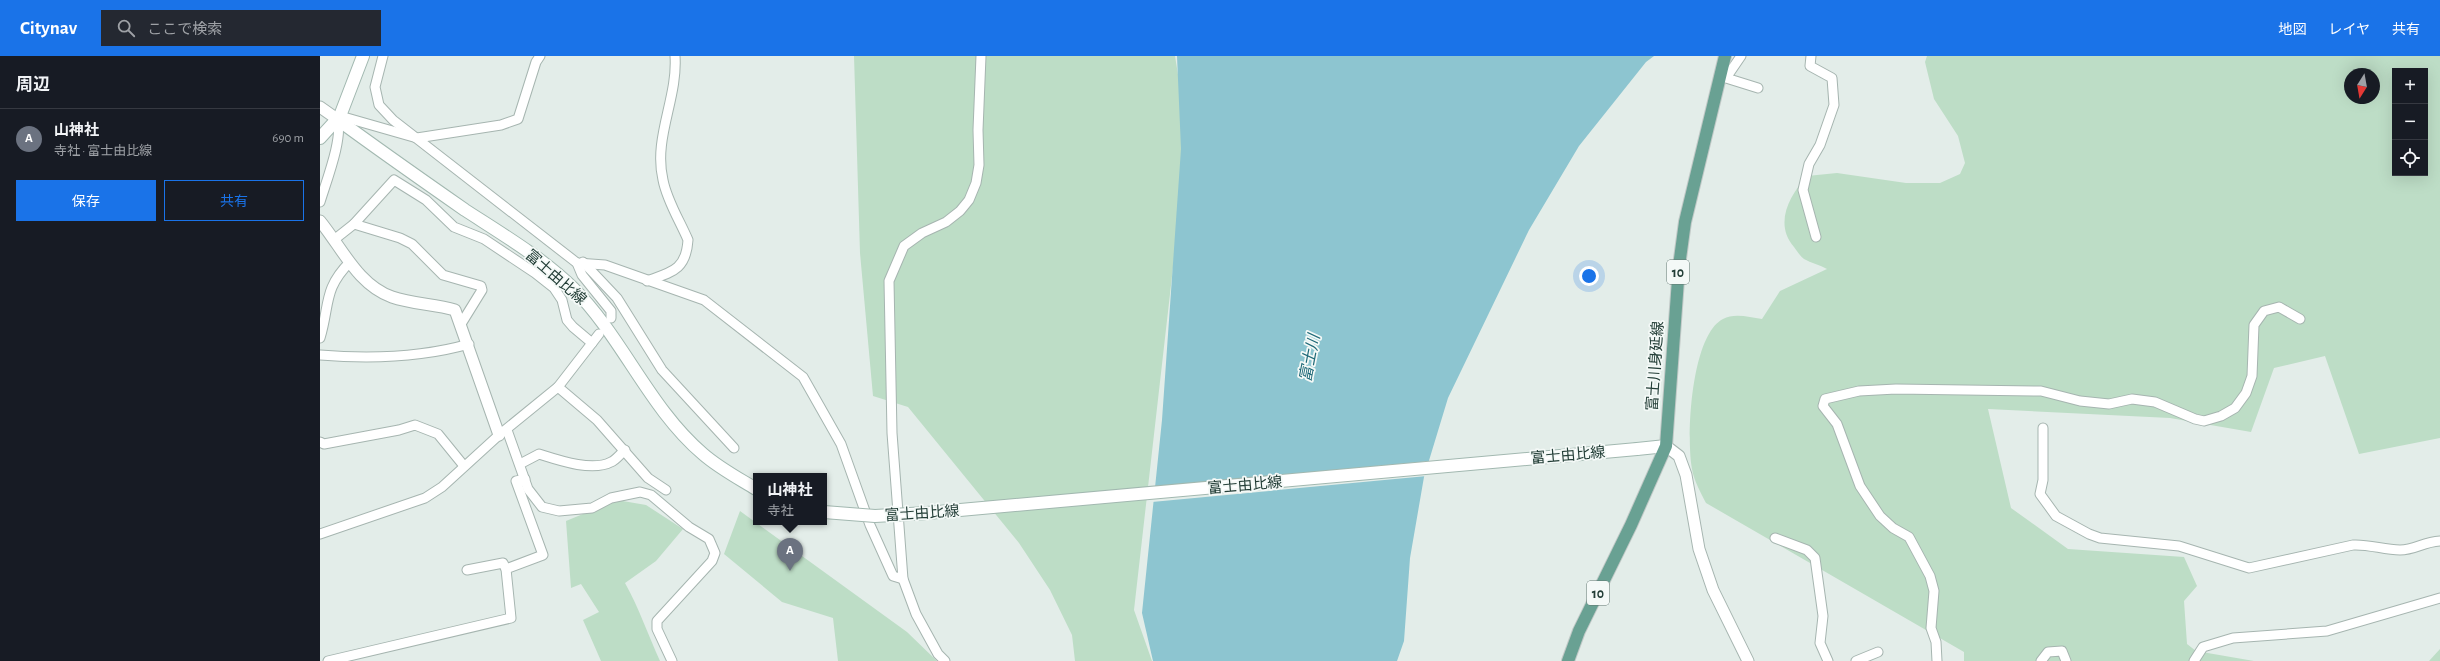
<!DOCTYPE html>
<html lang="ja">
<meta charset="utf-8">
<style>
body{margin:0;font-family:"Alegreya Sans","Noto Sans JP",sans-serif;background:#242831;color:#f1f3f6}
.controls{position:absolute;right:12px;top:12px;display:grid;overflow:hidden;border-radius:0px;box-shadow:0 4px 16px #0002}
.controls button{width:36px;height:36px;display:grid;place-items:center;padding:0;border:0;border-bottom:1px solid #363941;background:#171b24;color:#f1f3f6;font:20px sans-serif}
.compass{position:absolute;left:2024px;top:12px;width:36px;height:36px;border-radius:50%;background:#171b24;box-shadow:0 4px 16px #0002;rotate:191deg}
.you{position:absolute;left:1269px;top:220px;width:14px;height:14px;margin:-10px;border:3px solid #fff;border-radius:50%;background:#1a73e8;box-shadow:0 0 0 6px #1a73e833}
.badge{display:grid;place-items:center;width:26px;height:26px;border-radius:50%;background:#1a73e8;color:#fff;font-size:13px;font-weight:700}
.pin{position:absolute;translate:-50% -33px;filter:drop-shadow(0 1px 2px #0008)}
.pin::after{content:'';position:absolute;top:21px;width:14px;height:12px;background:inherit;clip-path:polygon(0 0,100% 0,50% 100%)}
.popup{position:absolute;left:433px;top:417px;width:74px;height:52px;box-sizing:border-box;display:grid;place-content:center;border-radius:0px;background:#171b24;filter:drop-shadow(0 1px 3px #0005);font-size:13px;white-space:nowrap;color:#9ea1a6}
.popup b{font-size:15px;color:#f1f3f6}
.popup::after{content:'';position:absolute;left:50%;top:100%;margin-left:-8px;border:8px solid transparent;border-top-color:#171b24}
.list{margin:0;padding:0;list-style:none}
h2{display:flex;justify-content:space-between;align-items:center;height:52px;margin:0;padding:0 16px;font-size:17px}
h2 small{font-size:13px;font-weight:400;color:#9ea1a6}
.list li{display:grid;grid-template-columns:26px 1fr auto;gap:12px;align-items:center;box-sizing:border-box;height:60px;padding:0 16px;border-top:1px solid #363941}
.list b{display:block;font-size:15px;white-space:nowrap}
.list p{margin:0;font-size:13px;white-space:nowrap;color:#9ea1a6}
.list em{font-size:13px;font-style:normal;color:#9ea1a6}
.actions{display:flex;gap:8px;padding:12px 16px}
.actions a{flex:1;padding:9px 0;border:1px solid #1a73e8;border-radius:0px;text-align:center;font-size:14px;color:#1a73e8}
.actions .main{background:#1a73e8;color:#fff}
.icon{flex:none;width:22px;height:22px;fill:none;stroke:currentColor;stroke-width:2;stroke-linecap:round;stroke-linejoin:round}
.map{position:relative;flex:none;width:2120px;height:605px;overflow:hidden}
header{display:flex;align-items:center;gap:24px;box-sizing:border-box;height:56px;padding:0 20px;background:#1a73e8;color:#fff}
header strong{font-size:19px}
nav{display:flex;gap:22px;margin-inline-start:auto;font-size:14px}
.search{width:280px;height:36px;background:#242831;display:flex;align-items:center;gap:10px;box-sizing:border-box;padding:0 14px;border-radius:0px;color:#9ea1a6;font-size:15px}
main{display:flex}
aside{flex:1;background:#171b24}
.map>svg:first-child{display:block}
.green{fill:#bdddc6;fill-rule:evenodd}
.water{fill:#8dc5d0}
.pier{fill:#e3ede9}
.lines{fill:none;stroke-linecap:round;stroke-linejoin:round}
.minor-casing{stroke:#a6b5b0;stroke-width:11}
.tertiary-casing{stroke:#a6b5b0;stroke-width:13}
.secondary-casing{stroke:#a2b8b0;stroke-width:14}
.primary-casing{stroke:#c1c9c7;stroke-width:14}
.minor{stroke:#fff;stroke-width:9}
.tertiary{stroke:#fff;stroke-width:11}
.secondary{stroke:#fff;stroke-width:12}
.primary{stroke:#69a193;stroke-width:12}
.secondary-bridge-casing{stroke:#a2b8b0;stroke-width:14;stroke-linecap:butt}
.secondary-bridge{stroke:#fff;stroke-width:12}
.labels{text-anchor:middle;stroke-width:3.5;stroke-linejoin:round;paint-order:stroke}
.shield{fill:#f4f9f7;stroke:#627671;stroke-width:1}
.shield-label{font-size:14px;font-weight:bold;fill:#233e37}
.street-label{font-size:15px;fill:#233e37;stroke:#f4f9f7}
.water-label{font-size:16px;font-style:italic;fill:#1f6978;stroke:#f4f9f7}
</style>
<header>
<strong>Citynav</strong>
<div class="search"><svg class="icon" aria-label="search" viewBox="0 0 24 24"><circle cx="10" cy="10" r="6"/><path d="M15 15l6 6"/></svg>ここで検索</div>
<nav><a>地図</a><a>レイヤ</a><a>共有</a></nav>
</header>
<main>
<aside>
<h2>周辺<small></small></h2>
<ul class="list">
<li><span class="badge" style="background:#6b7280">A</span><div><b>山神社</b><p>寺社 · 富士由比線</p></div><em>690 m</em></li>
</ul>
<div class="actions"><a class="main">保存</a><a>共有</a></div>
</aside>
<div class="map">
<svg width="2120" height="605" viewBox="0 0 2120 605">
<rect width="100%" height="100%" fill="#e3ede9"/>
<g class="green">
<path d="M 534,0 L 855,0 L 868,80 L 814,554 L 832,605 L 755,605 L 752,579 L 730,534 L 699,487 L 588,351 L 553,340 L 540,197 Z"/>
<path d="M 1607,0 L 2120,0 L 2120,382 L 2039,398 L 2005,300 L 1954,312 L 1931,376 L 1850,362 L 1668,353 L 1691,452 L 1748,493 L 1864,501 L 1877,530 L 1864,545 L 1867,588 L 1876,595 L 1934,605 L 1644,605 L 1644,596 L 1386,447 C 1381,437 1374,425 1372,413 C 1366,382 1371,279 1403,263 C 1414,257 1429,261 1442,263 L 1460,235 L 1507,213 C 1500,209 1491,207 1484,203 C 1480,200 1477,195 1474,191 C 1454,168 1469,140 1487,120 L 1517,117 L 1586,127 L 1620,127 L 1640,118 L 1645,107 L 1638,80 L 1614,43 L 1605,6 ZM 2075,15 L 2105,15 L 2105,117 L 2075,117 ZM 2030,18 L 2054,18 L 2054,42 L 2030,42 Z"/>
<path d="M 297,444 L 326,449 L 363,473 L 336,505 L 305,527 C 319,552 328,579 340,605 L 281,605 L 263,564 L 279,556 L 261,528 L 251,532 L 246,465 Z"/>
<path d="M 420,455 L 587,576 L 617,605 L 518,605 L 513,562 L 462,546 L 404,498 Z"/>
<path d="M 2120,593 L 2120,605 L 2109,605 Z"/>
</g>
<path class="water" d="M 857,0 L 1334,0 L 1326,6 L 1259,90 L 1209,174 L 1128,342 L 1104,421 L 1090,502 L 1084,585 L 1077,605 L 833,605 L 822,557 L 842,364 L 861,93 Z"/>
<path class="pier" d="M 1111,405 L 1107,420 L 832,446 L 833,431 Z"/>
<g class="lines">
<defs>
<g id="minor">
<path d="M 63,0 L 55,31 L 59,49 L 73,64 L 257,207 L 262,219 L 291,255 L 291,262"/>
<path d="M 1421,0 L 1406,22 L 1438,32"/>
<path d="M 1491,0 L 1490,10 L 1512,22 L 1514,49 L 1500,89 L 1489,108 L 1483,134 L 1496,181"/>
<path d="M 20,60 L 97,82 L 181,69 L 198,63 L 216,6 L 220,0"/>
<path d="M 0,146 C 6,126 24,80 17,63"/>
<path d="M 34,168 L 74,124 L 106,144 L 134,171 L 164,183 L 215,217 L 234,232 L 242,244 L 247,264 L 253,271 L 272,287"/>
<path d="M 15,183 L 34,168 L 80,182 L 92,188 L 123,219 L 161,230 L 162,234 L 141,268"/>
<path d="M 263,206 L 297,242 L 342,314 L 414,392"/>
<path d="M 257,207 L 285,209 L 384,244 L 483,321 L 521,388 L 550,469 L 573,520 L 583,523"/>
<path d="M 327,225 C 352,216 366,214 368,184 C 360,165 347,145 343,124 C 333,82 358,42 355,0"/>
<path d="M 0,282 C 10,249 3,233 30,206"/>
<path d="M 0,299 C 50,303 100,302 149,288"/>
<path d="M 238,331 L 277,364 L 328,422 L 346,434"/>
<path d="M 1723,372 L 1723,424 L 1720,438 L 1736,460 L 1769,478 L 1780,482 L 1859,490 L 1929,512 L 2033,489 C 2049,488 2064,494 2080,494 C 2095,494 2103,486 2120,485"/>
<path d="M 187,374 L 208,433 L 222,451 L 239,455 L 272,452 L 291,442 L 320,436 L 331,439 L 369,471 L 389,483 L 395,497 L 392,505 L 337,565 L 337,573 L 352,605"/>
<path d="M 0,386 L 4,388 L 79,374 L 95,369 L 118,378 L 144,410"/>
<path d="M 200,408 L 219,398 C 238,404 272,416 291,406 C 296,404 300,398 305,394"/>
<path d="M 0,478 L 105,442 L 122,431 L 179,379 L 238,331 L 279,278"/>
<path d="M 1455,482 L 1487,494 L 1495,502 L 1503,560 L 1500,587 L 1508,605"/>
<path d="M 147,514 L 183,507 L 186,513"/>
<path d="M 8,605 L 191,562 L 186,513 L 223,499 L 196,425 L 205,423"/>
<path d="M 625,605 L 618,598 L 596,558 L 583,523 L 572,377 L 569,225 L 584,190 L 602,177 L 626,166 L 640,155 L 649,144 L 656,127 L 659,109 L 658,74 L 661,0"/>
<path d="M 1536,605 L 1558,596"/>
<path d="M 1617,605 L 1616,586 L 1611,572 L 1614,535 L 1610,520 L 1589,481 L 1573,472 L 1560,460 L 1540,430 L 1517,368 L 1503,350 L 1505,343 L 1539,335 L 1576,333 L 1721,335 L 1760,345 L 1789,348 L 1812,343 L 1835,346 L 1875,363 L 1884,365 L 1901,360 L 1915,352 L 1926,337 L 1932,320 L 1934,269 L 1944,255 L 1959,251 L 1980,263"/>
<path d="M 1721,605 L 1728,596 L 1742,595 L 1746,605"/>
<path d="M 1874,605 L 1883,591 L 1913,582 L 2007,575 L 2120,542"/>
</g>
<g id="tertiary">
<path d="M 0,51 L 17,63"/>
<path d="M 0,165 C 22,192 38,229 72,241 C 92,248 115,248 135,254 L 179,379"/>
<path d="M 1346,390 L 1359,400 L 1366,419 L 1379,493 L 1393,534 L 1428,605"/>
</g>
<g id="secondary">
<path d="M 17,63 C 59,94 102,124 145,154 C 182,178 221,201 253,232 C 303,282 329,352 383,398 C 399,412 418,422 436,433"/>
<path d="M 0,82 L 20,60 L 43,0"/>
<path d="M 1317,393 L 1346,390"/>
</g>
<path id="primary" d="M 1248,605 L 1259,575 L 1311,469 L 1346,390 L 1359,210 L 1365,166 L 1405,0"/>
</defs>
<use href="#minor" class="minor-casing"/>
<use href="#tertiary" class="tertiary-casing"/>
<use href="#secondary" class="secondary-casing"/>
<use href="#primary" class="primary-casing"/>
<use href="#minor" class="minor"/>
<use href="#tertiary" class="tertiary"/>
<use href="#secondary" class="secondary"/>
<use href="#primary" class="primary"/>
<defs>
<path id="secondary-bridge" d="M 504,456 L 555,460 L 607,457 L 1317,393"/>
</defs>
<use href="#secondary-bridge" class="secondary-bridge-casing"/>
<use href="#secondary-bridge" class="secondary-bridge"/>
</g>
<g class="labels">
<g class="shield">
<rect x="1347" y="204" width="22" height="24" rx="3"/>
<rect x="1267" y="525" width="22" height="24" rx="3"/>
</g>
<g class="shield-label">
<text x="1358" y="221">10</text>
<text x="1278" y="542">10</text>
</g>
<g class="street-label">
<text transform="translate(236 221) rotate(41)" y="5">富士由比線</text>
<text transform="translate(1335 310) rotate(-86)" y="5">富士川身延線</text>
<text transform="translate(1248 399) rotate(-5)" y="5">富士由比線</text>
<text transform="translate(925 429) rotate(-5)" y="5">富士由比線</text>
<text transform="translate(602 457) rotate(-4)" y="5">富士由比線</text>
</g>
<g class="water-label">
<text transform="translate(989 302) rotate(-79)" y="6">富士川</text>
</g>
</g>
</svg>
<div class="controls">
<button>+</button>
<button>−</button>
<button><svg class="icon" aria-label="locate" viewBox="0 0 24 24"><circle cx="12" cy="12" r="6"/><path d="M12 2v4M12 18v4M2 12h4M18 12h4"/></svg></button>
</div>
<svg class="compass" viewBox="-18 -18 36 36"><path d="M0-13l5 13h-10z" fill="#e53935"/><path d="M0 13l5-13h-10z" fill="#9ea1a6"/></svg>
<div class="you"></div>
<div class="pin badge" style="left:470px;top:515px;background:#6b7280">A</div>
<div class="popup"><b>山神社</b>寺社</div>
</div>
</main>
